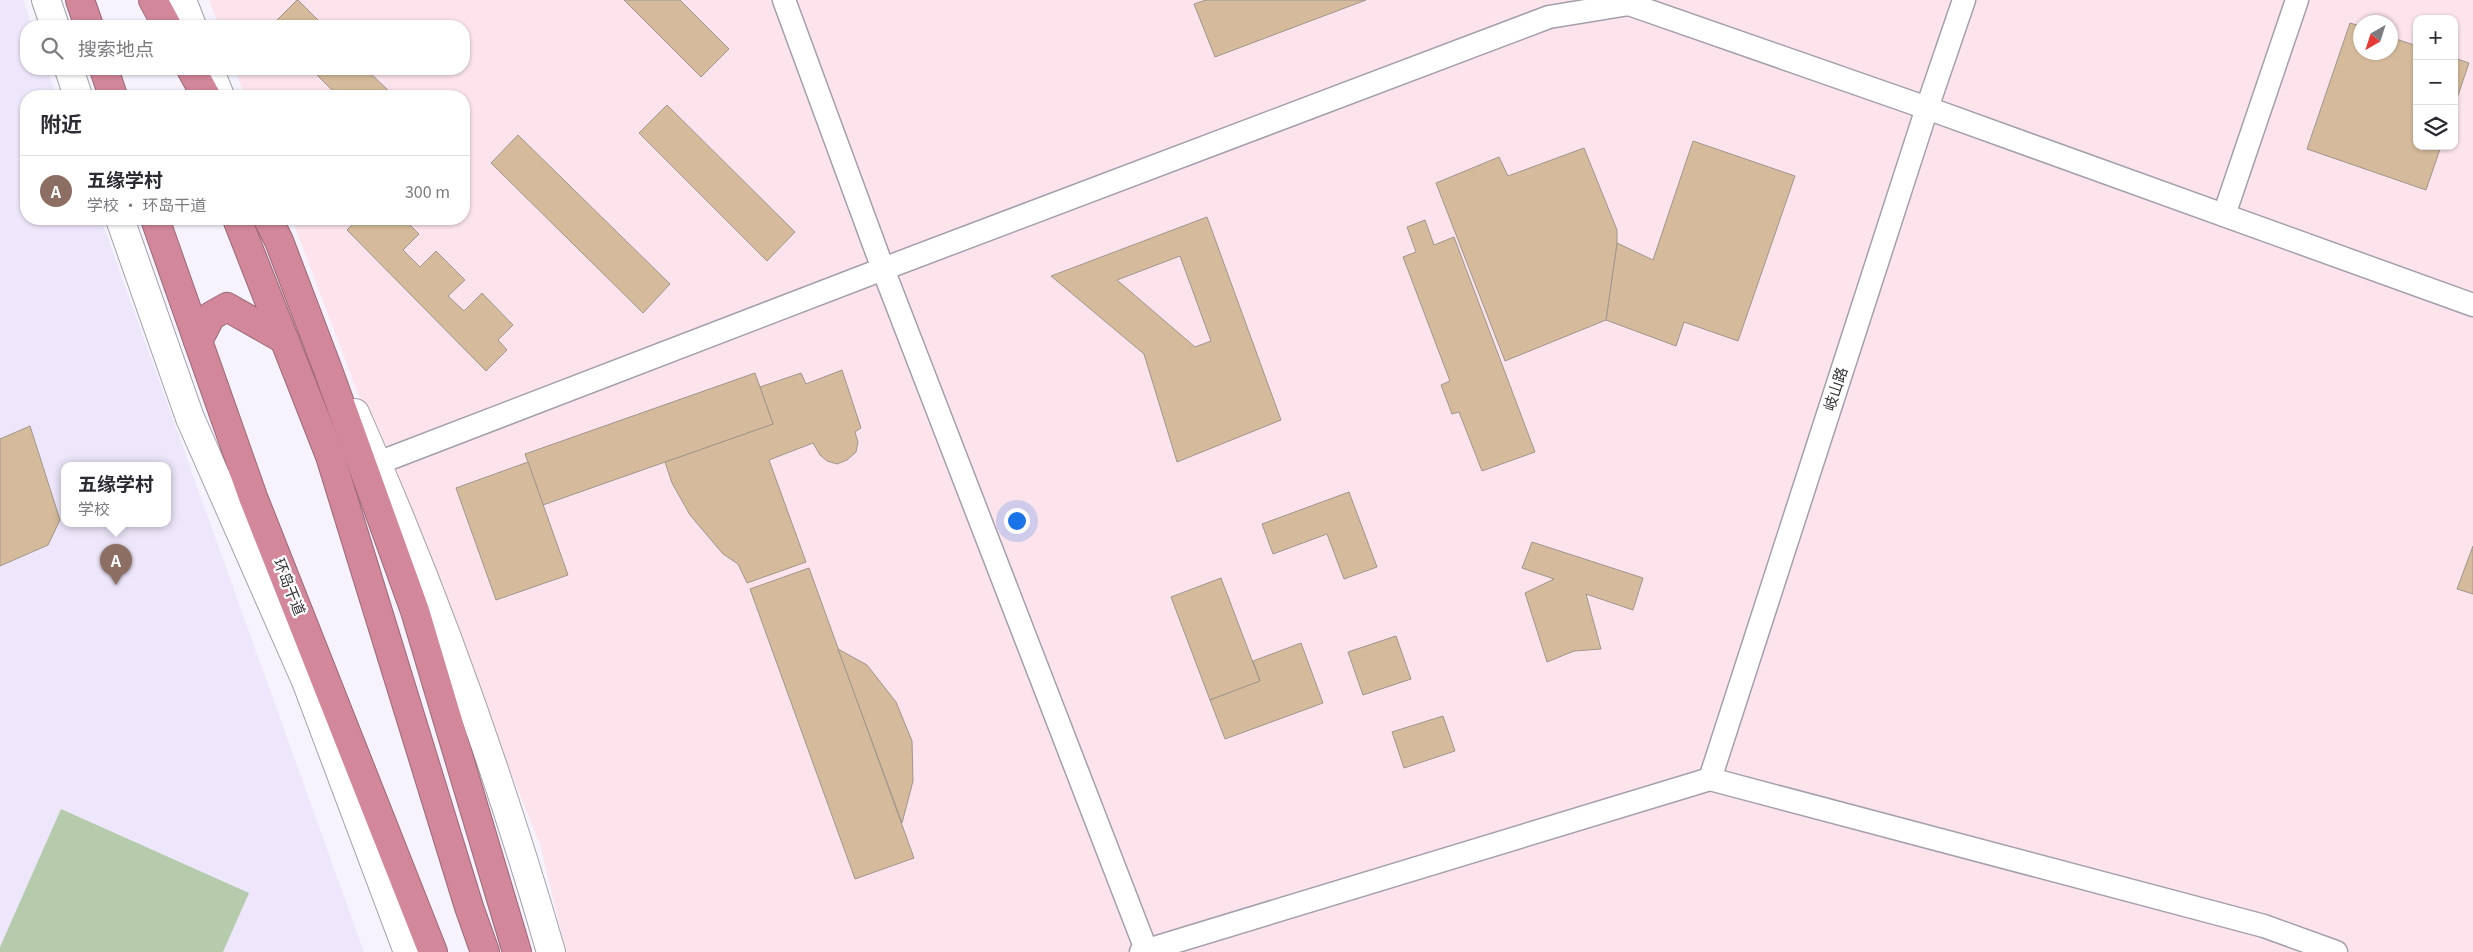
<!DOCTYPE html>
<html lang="zh">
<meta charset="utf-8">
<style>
body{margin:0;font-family:Georgia,"Noto Sans SC",serif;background:#f7f7f7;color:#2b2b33}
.controls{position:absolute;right:15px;top:15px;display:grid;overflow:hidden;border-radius:10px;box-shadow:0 1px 4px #0004}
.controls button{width:45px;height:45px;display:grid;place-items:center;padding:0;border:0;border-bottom:1px solid #e1e1e2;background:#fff;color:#2b2b33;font:25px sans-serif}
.compass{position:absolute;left:2353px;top:15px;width:45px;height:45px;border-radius:50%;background:#fff;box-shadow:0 1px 4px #0004;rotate:219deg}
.you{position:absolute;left:1016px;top:520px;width:18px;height:18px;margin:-12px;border:4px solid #fff;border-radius:50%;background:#1a73e8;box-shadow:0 0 0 8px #1a73e833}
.badge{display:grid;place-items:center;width:32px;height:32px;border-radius:50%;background:#b45309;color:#fff;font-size:16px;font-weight:700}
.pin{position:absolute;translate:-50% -41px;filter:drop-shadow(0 1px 2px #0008)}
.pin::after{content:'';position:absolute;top:26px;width:18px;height:15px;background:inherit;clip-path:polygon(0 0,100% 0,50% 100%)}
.popup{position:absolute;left:61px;top:462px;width:110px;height:65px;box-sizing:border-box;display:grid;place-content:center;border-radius:10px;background:#fff;filter:drop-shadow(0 1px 4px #0005);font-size:16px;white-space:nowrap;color:#7c7c81}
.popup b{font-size:19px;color:#2b2b33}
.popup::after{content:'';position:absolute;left:50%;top:100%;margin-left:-10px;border:10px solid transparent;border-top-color:#fff}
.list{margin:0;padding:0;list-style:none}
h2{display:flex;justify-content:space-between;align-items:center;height:65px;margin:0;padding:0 20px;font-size:21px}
h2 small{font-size:16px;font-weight:400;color:#7c7c81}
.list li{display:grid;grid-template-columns:32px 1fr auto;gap:15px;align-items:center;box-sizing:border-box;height:70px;padding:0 20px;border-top:1px solid #e1e1e2}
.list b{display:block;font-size:19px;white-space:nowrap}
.list p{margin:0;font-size:16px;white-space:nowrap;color:#7c7c81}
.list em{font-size:16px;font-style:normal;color:#7c7c81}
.icon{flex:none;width:28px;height:28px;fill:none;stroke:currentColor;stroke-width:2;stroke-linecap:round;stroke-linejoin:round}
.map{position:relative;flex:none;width:2473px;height:952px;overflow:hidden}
.search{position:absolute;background:#fff;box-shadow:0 1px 4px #0004;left:20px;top:20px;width:450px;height:55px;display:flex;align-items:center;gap:12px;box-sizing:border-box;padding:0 18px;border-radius:20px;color:#7c7c81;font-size:19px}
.panel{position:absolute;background:#fff;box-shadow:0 1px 4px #0004;left:20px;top:90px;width:450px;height:135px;border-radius:20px}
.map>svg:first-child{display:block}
.commercial{fill:#fce3ec;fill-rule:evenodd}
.built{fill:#eee7fb;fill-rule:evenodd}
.green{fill:#b5cbac}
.building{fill:#d5bb9b;stroke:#9e968d;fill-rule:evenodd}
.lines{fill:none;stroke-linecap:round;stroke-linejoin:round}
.street-casing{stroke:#a3a0ab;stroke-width:25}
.secondary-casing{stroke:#a3a0ab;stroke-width:30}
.highway-casing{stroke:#9a6977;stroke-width:30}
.street{stroke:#fff;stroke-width:22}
.secondary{stroke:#fff;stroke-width:28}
.highway{stroke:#d2879a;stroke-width:28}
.labels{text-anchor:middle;stroke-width:4.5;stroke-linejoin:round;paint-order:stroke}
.street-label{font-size:15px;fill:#323035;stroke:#fff}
</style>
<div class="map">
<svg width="2473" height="952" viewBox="0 0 2473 952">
<rect width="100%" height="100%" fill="#f6f2fe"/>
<path class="commercial" d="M 209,0 L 2473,0 L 2473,952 L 566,952 L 540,844 L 360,399 L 292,219 L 464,219 L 464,96 L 245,96 L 235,69 L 464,69 L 464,26 L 219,26 ZM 2417,19 L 2454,19 L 2454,146 L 2417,146 ZM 2360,22 L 2390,22 L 2390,52 L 2360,52 Z"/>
<path class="built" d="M 0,0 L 23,0 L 32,26 L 26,26 L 26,69 L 47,69 L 57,96 L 26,96 L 26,219 L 101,219 L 364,952 L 0,952 ZM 65,466 L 167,466 L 167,524 L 65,524 Z"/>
<path class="green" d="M 61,809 L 249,893 L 223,952 L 0,952 L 0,947 Z"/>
<g class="building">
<path d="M 298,0 L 324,26 L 271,26 L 297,0 Z"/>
<path d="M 624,0 L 680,0 L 729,49 L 701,77 Z"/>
<path d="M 1206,0 L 1366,0 L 1215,57 L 1194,4 Z"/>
<path d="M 2350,23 L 2360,26 L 2360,52 L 2390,52 L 2390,37 L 2417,46 L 2417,146 L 2441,146 L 2426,190 L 2307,149 Z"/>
<path d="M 2454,58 L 2469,63 L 2454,107 Z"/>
<path d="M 311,69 L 366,69 L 394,96 L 338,96 Z"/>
<path d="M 667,105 L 795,232 L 767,261 L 639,133 Z"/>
<path d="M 518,135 L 670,284 L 643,313 L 491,163 Z"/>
<path d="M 1693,141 L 1795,176 L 1738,341 L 1684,322 L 1676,346 L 1606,320 L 1617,243 L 1653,260 Z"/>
<path d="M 1584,148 L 1617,230 L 1617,243 L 1606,320 L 1505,361 L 1436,183 L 1499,157 L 1508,176 Z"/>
<path d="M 1207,217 L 1281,420 L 1177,462 L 1144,354 L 1051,276 ZM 1180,256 L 1211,341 L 1195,347 L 1117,280 Z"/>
<path d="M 358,219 L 404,219 L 419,234 L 403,250 L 420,267 L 436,251 L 465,280 L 448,296 L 464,311 L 482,293 L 513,325 L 498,340 L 507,350 L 486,371 L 347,230 Z"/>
<path d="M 1425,220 L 1434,245 L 1454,237 L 1535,452 L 1482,471 L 1459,412 L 1452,414 L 1441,385 L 1450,381 L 1403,257 L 1416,252 L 1407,227 Z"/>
<path d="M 842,370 L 861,428 L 855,432 L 858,442 L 856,452 L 847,460 L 837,464 L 827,461 L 820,455 L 813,443 L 769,460 L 806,562 L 747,583 L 738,564 L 723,554 L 690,515 L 672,483 L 665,462 L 773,424 L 760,387 L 801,373 L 806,384 Z"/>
<path d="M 755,373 L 773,424 L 543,505 L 525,454 Z"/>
<path d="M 30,426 L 60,520 L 48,545 L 0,566 L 0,439 Z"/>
<path d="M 528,462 L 568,575 L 496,600 L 456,488 Z"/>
<path d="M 1349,492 L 1377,567 L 1344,579 L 1327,534 L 1273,554 L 1262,524 Z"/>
<path d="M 1532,542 L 1643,578 L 1633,610 L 1586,594 L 1601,649 L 1574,651 L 1547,662 L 1525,593 L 1554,579 L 1522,568 Z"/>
<path d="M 2473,546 L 2473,594 L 2457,589 Z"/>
<path d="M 809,568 L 914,858 L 855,879 L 750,589 Z"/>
<path d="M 1221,578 L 1260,681 L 1210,700 L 1171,597 Z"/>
<path d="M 1396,636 L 1411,679 L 1363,695 L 1348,652 Z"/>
<path d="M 1301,643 L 1323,703 L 1225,739 L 1210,700 L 1260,681 L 1253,661 Z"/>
<path d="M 838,649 L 867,665 L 896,702 L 912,741 L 913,781 L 902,823 Z"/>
<path d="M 1443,716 L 1455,751 L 1404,768 L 1392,732 Z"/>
</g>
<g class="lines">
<defs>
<g id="street">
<path d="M 784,0 L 883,269 L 1147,952"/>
<path d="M 2224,215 L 2297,0"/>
<path d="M 378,463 L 883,269 L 1549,17 L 1629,4 L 1927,108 L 2473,305"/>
<path d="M 1710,779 L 1927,108 L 1964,0"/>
<path d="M 1141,952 L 1710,779 L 2264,926 L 2336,952"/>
</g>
<g id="secondary">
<path d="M 46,0 L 55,26"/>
<path d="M 182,0 L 192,26"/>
<path d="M 69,69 L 78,96"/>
<path d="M 209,69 L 220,96"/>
<path d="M 120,219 L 190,418 L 306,681 L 408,952"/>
<path d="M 355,413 C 433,588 498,769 551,952"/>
</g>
<g id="highway">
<path d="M 80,0 L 89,26"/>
<path d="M 153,0 L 167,26"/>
<path d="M 104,69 L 113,96"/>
<path d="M 191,69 L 206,96"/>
<path d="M 155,219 L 253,497 L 433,952"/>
<path d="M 237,219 L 330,456 L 469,907 L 485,952"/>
<path d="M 268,219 L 279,241 L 328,370 L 415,611 L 517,952"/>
<path d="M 198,341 L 211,316 L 227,307 L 285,340"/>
</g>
</defs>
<use href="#street" class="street-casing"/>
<use href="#secondary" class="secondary-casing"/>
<use href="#highway" class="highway-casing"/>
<use href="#street" class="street"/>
<use href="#secondary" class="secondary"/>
<use href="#highway" class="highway"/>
</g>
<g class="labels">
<g class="street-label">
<text transform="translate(1836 389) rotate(-72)" y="5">岐山路</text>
<text transform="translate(289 587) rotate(68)" y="5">环岛干道</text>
</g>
</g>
</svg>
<div class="controls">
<button>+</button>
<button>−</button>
<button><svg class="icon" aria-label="layers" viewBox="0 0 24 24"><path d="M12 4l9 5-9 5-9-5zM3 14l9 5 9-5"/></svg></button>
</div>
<svg class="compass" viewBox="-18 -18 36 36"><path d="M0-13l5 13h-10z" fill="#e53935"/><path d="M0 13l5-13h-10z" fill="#7c7c81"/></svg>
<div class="you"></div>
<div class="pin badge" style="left:116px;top:585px;background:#8d6e63">A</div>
<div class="popup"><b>五缘学村</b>学校</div>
<div class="search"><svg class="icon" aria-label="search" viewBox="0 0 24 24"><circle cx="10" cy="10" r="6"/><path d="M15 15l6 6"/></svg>搜索地点</div>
<section class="panel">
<h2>附近<small></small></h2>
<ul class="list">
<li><span class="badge" style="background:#8d6e63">A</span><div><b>五缘学村</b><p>学校 · 环岛干道</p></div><em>300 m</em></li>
</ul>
</section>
</div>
